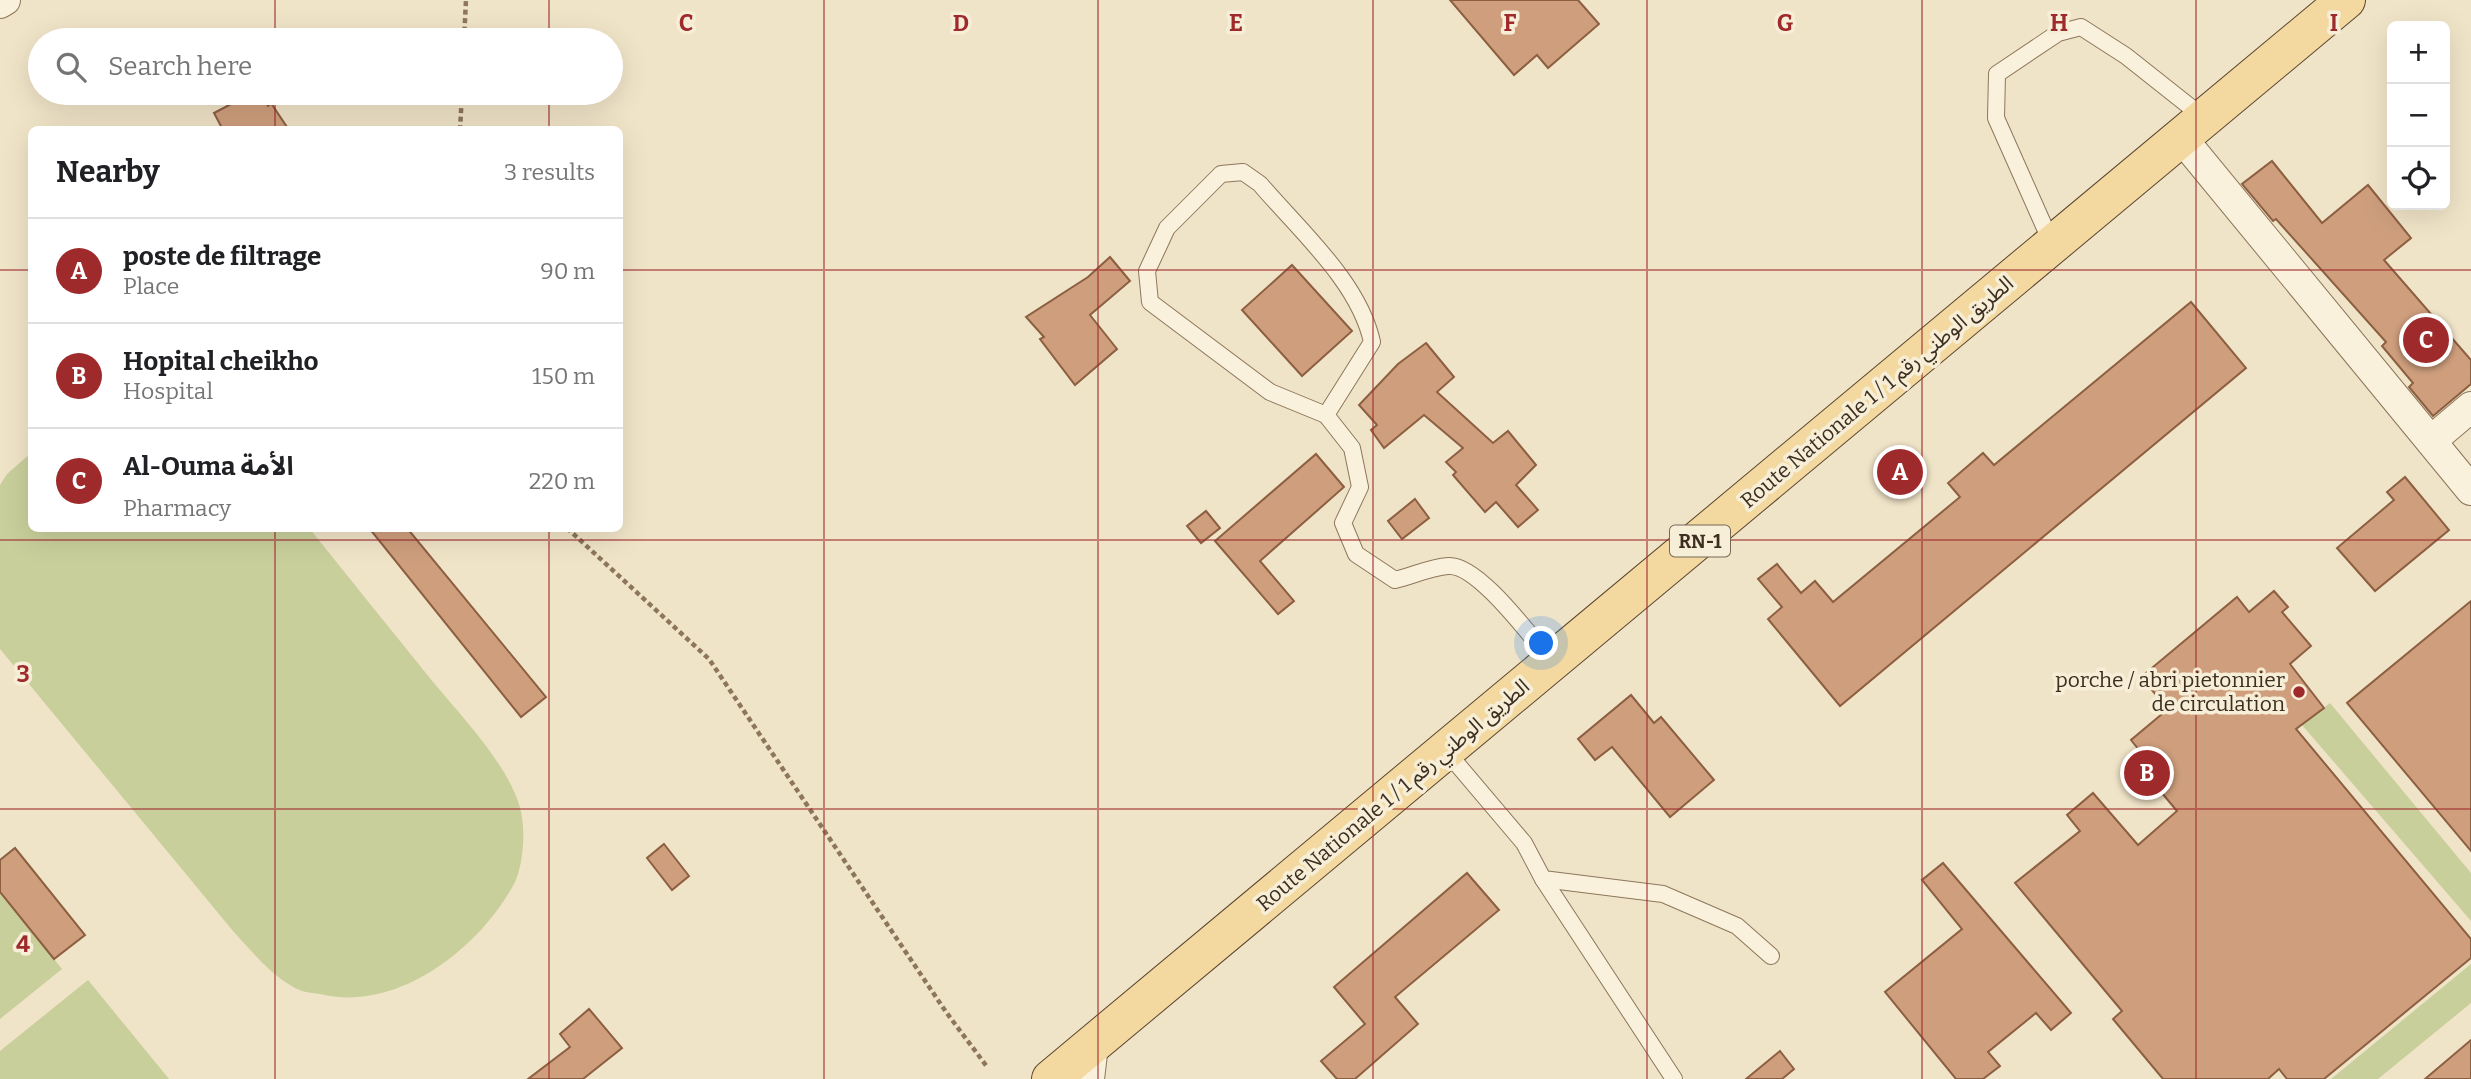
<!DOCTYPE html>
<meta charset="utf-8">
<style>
body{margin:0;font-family:Bitter,"Noto Sans Arabic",serif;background:#f2f2f2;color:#202124}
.controls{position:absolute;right:21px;top:21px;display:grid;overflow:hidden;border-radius:10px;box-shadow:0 7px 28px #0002}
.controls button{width:63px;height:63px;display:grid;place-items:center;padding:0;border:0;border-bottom:2px solid #e0e0e0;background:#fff;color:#202124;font:35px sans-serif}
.you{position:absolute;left:1542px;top:644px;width:24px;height:24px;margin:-18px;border:5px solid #fff;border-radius:50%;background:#1a73e8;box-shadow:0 0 0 10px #1a73e833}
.badge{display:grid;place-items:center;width:46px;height:46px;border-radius:50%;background:#9e2a2b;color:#fff;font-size:23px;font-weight:700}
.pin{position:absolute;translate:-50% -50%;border:4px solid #fff;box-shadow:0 2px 7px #0006}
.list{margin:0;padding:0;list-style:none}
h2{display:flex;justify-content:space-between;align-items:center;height:91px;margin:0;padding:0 28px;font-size:30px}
h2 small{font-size:23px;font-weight:400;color:#757577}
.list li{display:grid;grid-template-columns:46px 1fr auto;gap:21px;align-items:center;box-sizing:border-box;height:105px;padding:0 28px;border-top:2px solid #e0e0e0}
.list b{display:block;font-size:26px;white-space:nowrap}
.list p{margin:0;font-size:23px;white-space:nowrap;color:#757577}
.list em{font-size:23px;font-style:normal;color:#757577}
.icon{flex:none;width:38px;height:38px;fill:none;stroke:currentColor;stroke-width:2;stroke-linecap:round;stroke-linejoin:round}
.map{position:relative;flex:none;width:2471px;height:1079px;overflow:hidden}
.search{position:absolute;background:#fff;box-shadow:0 7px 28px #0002;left:28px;top:28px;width:595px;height:77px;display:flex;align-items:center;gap:18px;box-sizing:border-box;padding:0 24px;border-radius:38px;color:#757577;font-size:26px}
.panel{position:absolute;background:#fff;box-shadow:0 7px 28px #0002;left:28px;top:126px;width:595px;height:406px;border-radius:10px}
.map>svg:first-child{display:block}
.green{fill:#c9cf9b}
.building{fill:#cf9f7d;stroke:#8d5f41;stroke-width:2}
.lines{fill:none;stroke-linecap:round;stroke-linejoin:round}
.lane-casing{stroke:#8d765c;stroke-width:18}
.street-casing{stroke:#8d765c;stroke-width:32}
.primary-casing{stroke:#5b4430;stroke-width:40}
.path{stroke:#8d765c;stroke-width:4.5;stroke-dasharray:5 3.5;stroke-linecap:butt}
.lane{stroke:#faf1dc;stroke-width:16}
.street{stroke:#faf1dc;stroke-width:30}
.primary{stroke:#f3d9a0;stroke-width:38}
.grid{fill:none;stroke:#9e2a2b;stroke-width:2;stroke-opacity:0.55}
.poi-dot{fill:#9e2a2b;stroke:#f7eed8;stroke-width:2.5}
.labels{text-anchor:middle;stroke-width:7;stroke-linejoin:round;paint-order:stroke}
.shield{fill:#f7eed8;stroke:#756857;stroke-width:2}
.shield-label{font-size:19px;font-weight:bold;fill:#3d2e20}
.street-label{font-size:21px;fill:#3d2e20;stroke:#f7eed8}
.poi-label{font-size:21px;fill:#3d2e20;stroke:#f7eed8;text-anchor:end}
.grid-label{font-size:23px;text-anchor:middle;font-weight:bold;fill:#9e2a2b;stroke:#f7eed8;stroke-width:7;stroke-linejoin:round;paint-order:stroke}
</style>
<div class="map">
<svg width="2471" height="1079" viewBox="0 0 2471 1079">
<rect width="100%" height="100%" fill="#f0e4c8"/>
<g class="green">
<path d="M 31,453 L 32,528 L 310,529 C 349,578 389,627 429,677 C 458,713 515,770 522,817 C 525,837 523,866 514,884 C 479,949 397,1013 320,994 C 312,993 302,992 295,988 C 270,974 252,952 233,931 L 0,649 L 0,485 L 7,474 Z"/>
<path d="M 2330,703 L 2471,873 L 2471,921 L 2302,725 Z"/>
<path d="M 0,892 L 62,969 L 0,1019 Z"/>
<path d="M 2471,964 L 2471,1003 L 2378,1079 L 2331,1079 Z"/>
<path d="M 88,980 L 169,1079 L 0,1079 L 0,1051 Z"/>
</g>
<g class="building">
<path d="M 1450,0 L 1578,0 L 1599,24 L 1548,68 L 1537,55 L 1514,75 Z"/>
<path d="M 252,93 L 260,93 L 268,106 L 271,103 L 289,130 L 223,130 L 214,113 Z"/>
<path d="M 2272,161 L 2322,223 L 2368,185 L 2411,238 L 2384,260 L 2471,360 L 2471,384 L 2433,416 L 2409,387 L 2413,383 L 2382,346 L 2386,342 L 2276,219 L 2273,221 L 2242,184 Z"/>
<path d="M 1110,257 L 1130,281 L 1090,315 L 1117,349 L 1075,385 L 1040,339 L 1044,337 L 1026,317 L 1088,277 Z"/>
<path d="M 1292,265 L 1352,331 L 1302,376 L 1242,310 Z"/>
<path d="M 2191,302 L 2246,368 L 1840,706 L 1768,619 L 1782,607 L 1758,579 L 1777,564 L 1801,593 L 1815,581 L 1833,602 L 1960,497 L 1948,483 L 1983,453 L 1994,465 Z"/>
<path d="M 1426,343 L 1454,377 L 1437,392 L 1493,443 L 1508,431 L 1536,465 L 1516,485 L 1538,510 L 1518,527 L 1496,502 L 1485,512 L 1453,475 L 1456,472 L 1446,462 L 1463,448 L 1424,415 L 1384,448 L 1371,430 L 1377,425 L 1359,405 L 1398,364 Z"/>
<path d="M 1316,454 L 1344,487 L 1260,561 L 1294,601 L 1278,614 L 1215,541 Z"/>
<path d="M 2405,477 L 2449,530 L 2375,591 L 2337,548 L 2394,500 L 2387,492 Z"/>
<path d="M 1415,499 L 1429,518 L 1402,539 L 1388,521 Z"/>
<path d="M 1206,511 L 1220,528 L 1201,543 L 1187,526 Z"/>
<path d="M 369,528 L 407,528 L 546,697 L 521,717 Z"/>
<path d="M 2274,591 L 2288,607 L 2282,612 L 2311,646 L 2290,664 L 2324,708 L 2296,729 L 2471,939 L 2471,958 L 2324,1079 L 2287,1079 L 2279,1069 L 2268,1079 L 2163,1079 L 2113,1019 L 2122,1011 L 2015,883 L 2080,831 L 2067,815 L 2093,793 L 2138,845 L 2177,811 L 2156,786 L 2163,780 L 2131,740 L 2168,709 L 2141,677 L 2237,597 L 2249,612 Z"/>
<path d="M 2471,601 L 2471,851 L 2347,703 Z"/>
<path d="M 1631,695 L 1654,723 L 1661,717 L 1714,780 L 1670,817 L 1612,747 L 1595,760 L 1578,739 Z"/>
<path d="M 664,844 L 689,876 L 672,890 L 647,858 Z"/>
<path d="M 15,848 L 85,935 L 54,959 L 0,892 L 0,860 Z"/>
<path d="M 1943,863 L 2071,1013 L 2051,1030 L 2036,1013 L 1988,1052 L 2000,1066 L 1983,1079 L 1956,1079 L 1885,992 L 1962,929 L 1922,880 Z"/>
<path d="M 1467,873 L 1499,910 L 1395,997 L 1418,1024 L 1355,1079 L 1337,1079 L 1321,1061 L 1365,1024 L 1334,987 Z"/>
<path d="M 589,1009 L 622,1048 L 583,1079 L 528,1079 L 570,1047 L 560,1034 Z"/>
<path d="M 2471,1040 L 2471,1079 L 2425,1079 Z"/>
<path d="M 1780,1051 L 1794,1069 L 1782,1079 L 1746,1079 Z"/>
</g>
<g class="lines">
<defs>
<g id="lane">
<path d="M 1243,172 L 1260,184 C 1300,231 1359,282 1372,342 L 1326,415 L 1270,392 L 1150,302 L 1147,271 L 1167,228 L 1221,174 Z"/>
<path d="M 2052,244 L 1996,118 L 1997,74 L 2058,33 L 2081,27 L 2126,56 L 2203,117"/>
<path d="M 1326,415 L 1352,448 L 1360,487 L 1343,523 L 1356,554 L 1395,580 C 1412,576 1431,567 1448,566 C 1478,563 1533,640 1553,662"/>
<path d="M 1446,751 L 1524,843 L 1543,879 L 1663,894 L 1737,926 L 1771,956"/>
<path d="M 1543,879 L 1674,1079"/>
</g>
<g id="street">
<path d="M 0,3 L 5,0"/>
<path d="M 2180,136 L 2471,490"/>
<path d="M 2432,440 L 2471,407"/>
<path d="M 1089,1079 L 1093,1045"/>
</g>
<path id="primary" d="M 1051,1079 L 2346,0"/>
</defs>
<use href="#lane" class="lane-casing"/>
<use href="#street" class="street-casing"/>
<use href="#primary" class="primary-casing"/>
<g class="path">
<path d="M 464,40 L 466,0"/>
<path d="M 460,130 L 462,93"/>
<path d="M 567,528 L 709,659 L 946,1012 L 988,1068"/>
</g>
<use href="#lane" class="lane"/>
<use href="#street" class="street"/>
<use href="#primary" class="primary"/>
</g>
<path class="grid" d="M 275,0 L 275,40M 549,0 L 549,40M 824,0 L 824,1079M 1098,0 L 1098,1079M 1373,0 L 1373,1079M 1647,0 L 1647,1079M 1922,0 L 1922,1079M 2196,0 L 2196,1079M 275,93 L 275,130M 549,93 L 549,130M 0,270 L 32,270M 620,270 L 2471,270M 275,528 L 275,1079M 549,528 L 549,1079M 0,540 L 2471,540M 0,809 L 2471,809"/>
<circle class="poi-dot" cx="2299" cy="692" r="7"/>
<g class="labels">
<rect class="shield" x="1670" y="525.5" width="60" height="31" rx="5"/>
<g class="shield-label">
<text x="1700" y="548">RN-1</text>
</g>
<g class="street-label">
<text transform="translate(1877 392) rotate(-40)" y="7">Route Nationale 1 / الطريق الوطني رقم 1</text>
<text transform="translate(1393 795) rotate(-40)" y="7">Route Nationale 1 / الطريق الوطني رقم 1</text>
</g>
<g class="poi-label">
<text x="2285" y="687">porche / abri pietonnier<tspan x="2285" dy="24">de circulation</tspan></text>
</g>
</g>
<g class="grid-label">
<text x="686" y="31">C</text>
<text x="961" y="31">D</text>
<text x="1236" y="31">E</text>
<text x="1510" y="31">F</text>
<text x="1785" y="31">G</text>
<text x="2059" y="31">H</text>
<text x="2334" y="31">I</text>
<text x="23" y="682">3</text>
<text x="23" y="952">4</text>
</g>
</svg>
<div class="controls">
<button>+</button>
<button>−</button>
<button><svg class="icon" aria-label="locate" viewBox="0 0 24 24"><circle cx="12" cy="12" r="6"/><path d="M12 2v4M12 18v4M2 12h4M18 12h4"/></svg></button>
</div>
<div class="you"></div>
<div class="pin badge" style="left:1900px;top:472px">A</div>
<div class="pin badge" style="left:2147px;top:773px">B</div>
<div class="pin badge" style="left:2426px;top:340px">C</div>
<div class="search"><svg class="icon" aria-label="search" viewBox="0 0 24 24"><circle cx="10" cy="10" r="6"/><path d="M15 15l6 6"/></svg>Search here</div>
<section class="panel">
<h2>Nearby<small>3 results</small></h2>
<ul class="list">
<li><span class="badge">A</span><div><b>poste de filtrage</b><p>Place</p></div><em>90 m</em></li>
<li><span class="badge">B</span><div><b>Hopital cheikho</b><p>Hospital</p></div><em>150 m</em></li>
<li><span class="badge">C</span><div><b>Al-Ouma الأمة</b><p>Pharmacy</p></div><em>220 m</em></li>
</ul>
</section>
</div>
